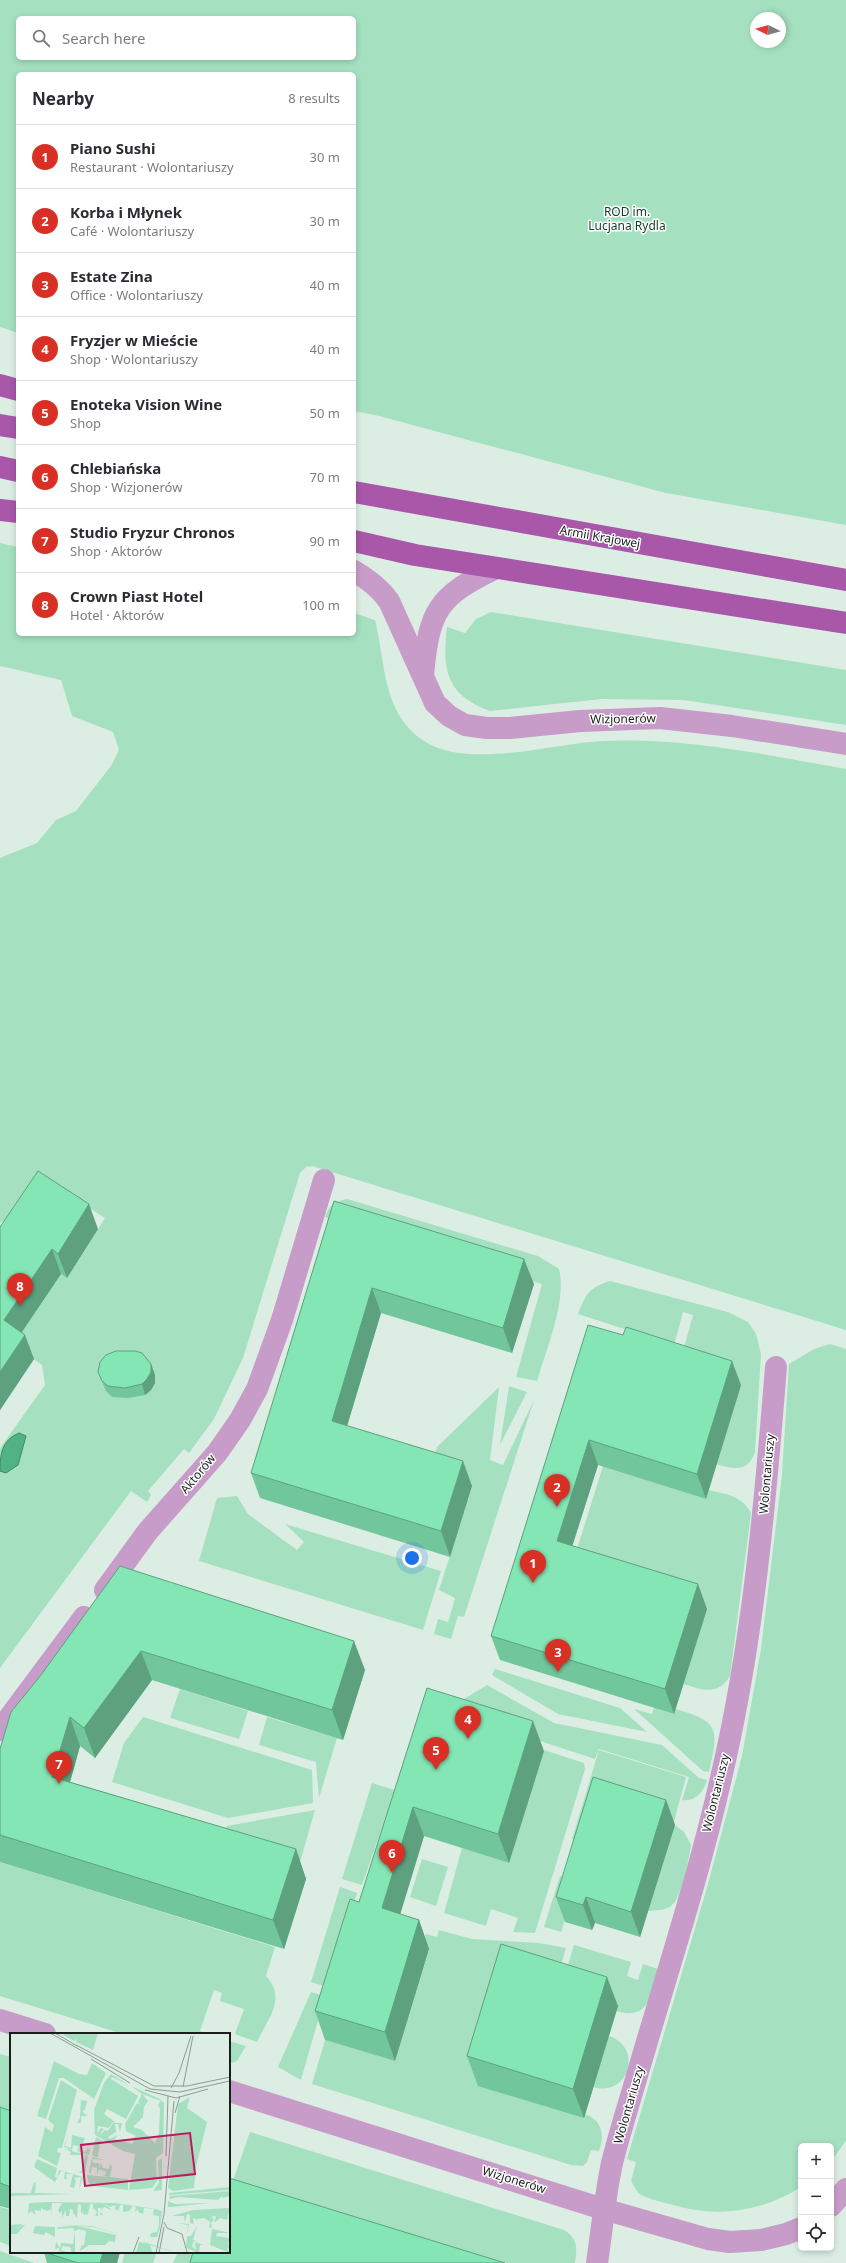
<!DOCTYPE html>
<meta charset="utf-8">
<style>
body{margin:0;font-family:"Noto Sans",sans-serif;background:#f2f2f3;color:#2b2b33}
.controls{position:absolute;right:12px;bottom:12px;display:grid;overflow:hidden;border-radius:6px;box-shadow:0 2px 6px #0003}
.controls button{width:36px;height:36px;display:grid;place-items:center;padding:0;border:0;border-bottom:1px solid #e1e1e2;background:#fff;color:#2b2b33;font:20px sans-serif}
.compass{position:absolute;left:750px;top:12px;width:36px;height:36px;border-radius:50%;background:#fff;box-shadow:0 2px 6px #0003;rotate:276deg}
.you{position:absolute;left:412px;top:1558px;width:14px;height:14px;margin:-10px;border:3px solid #fff;border-radius:50%;background:#1a73e8;box-shadow:0 0 0 6px #1a73e833}
.badge{display:grid;place-items:center;width:26px;height:26px;border-radius:50%;background:#d93025;color:#fff;font-size:13px;font-weight:700}
.pin{position:absolute;translate:-50% -33px;filter:drop-shadow(0 1px 2px #0008)}
.pin::after{content:'';position:absolute;top:21px;width:14px;height:12px;background:inherit;clip-path:polygon(0 0,100% 0,50% 100%)}
.list{margin:0;padding:0;list-style:none}
h2{display:flex;justify-content:space-between;align-items:center;height:52px;margin:0;padding:0 16px;font-size:17px}
h2 small{font-size:13px;font-weight:400;color:#7c7c81}
.list li{display:grid;grid-template-columns:26px 1fr auto;gap:12px;align-items:center;box-sizing:border-box;height:64px;padding:0 16px;border-top:1px solid #e1e1e2}
.list b{display:block;font-size:15px;white-space:nowrap}
.list p{margin:0;font-size:13px;white-space:nowrap;color:#7c7c81}
.list em{font-size:13px;font-style:normal;color:#7c7c81}
.icon{flex:none;width:22px;height:22px;fill:none;stroke:currentColor;stroke-width:2;stroke-linecap:round;stroke-linejoin:round}
.map{position:relative;flex:none;width:846px;height:2263px;overflow:hidden}
.search{position:absolute;background:#fff;box-shadow:0 2px 6px #0003;left:16px;top:16px;width:340px;height:44px;display:flex;align-items:center;gap:10px;box-sizing:border-box;padding:0 14px;border-radius:6px;color:#7c7c81;font-size:15px}
.panel{position:absolute;background:#fff;box-shadow:0 2px 6px #0003;left:16px;top:72px;width:340px;height:564px;border-radius:6px}
.map>svg:first-child{display:block}
.green{fill:#a5e0c1;fill-rule:evenodd}
.water{fill:#51b385;stroke:#408665}
.lines{fill:none;stroke-linecap:round;stroke-linejoin:round}
.minor{stroke:#c89cc8;stroke-width:22}
.major{stroke:#a857a9;stroke-width:22}
.wall{fill:#72c69c}
.shaded-wall{fill:#5da17f}
.building{fill:#85e6b5;stroke:#5da17f}
.labels{text-anchor:middle;stroke-width:3;stroke-linejoin:round;paint-order:stroke}
.park-label{font-size:12px;fill:#113c29;stroke:#fff}
.street-label{font-size:12px;fill:#181e1b;stroke:#fff}
.inset-road{fill:none;stroke:#8e9b93;stroke-width:1}
.view{fill:#c2185b;fill-opacity:0.15;stroke:#c2185b;stroke-width:2}
.inset-edge{fill:none;stroke:#181e1b;stroke-width:2}
</style>
<div class="map">
<svg width="846" height="2263" viewBox="0 0 846 2263">
<rect width="100%" height="100%" fill="#dceee3"/>
<g class="green">
<path d="M 0,0 L 846,0 L 846,525 L 666,493 L 379,416 L 354,411 L 354,74 L 18,74 L 18,333 L 0,327 ZM 18,18 L 354,18 L 354,58 L 18,58 ZM 756,18 L 780,18 L 780,42 L 756,42 Z"/>
<path d="M 0,543 L 18,547 L 18,634 L 354,634 L 354,613 L 375,620 C 385,660 382,707 417,736 C 461,773 551,743 603,741 C 685,737 766,755 846,769 L 846,1330 L 312,1166 L 306,1167 L 300,1173 L 243,1358 L 214,1419 L 189,1453 L 184,1449 L 148,1491 L 151,1495 L 147,1502 L 131,1491 L 0,1668 L 0,1448 L 45,1385 L 42,1365 L 13,1345 L 61,1274 L 67,1278 L 105,1218 L 36,1174 L 5,1220 L 0,1223 L 0,858 L 37,843 L 56,820 L 76,811 L 111,766 L 119,750 L 113,732 L 72,716 L 61,680 L 0,666 Z"/>
<path d="M 491,612 L 846,670 L 846,725 L 684,700 L 602,699 L 490,711 C 446,695 442,670 447,627 L 465,633 L 476,619 Z"/>
<path d="M 347,1199 L 538,1256 L 559,1269 C 567,1301 546,1350 537,1381 L 516,1377 L 542,1284 L 325,1217 C 330,1204 334,1202 347,1199 Z"/>
<path d="M 610,1281 L 728,1312 L 748,1322 L 756,1334 L 761,1354 L 755,1452 C 748,1473 733,1469 716,1464 L 679,1366 L 693,1315 L 683,1312 L 674,1345 L 578,1314 C 586,1294 588,1288 610,1281 Z"/>
<path d="M 830,1344 L 846,1349 L 846,2141 L 831,2161 L 831,2146 L 801,2146 L 801,2187 C 760,2213 716,2218 669,2204 C 659,2201 647,2199 638,2193 L 631,2181 L 636,2162 L 627,2159 L 708,1884 L 742,1756 L 761,1649 L 782,1475 L 789,1364 L 814,1349 Z"/>
<path d="M 509,1386 L 527,1392 L 500,1445 Z"/>
<path d="M 499,1387 L 490,1460 L 503,1465 L 534,1400 L 464,1617 L 458,1616 L 451,1639 L 434,1634 L 438,1619 L 448,1622 L 455,1598 L 439,1590 L 472,1487 L 429,1473 L 437,1447 Z"/>
<path d="M 603,1466 L 706,1499 L 709,1490 C 728,1495 741,1495 751,1513 L 730,1676 C 718,1696 702,1690 683,1684 L 627,1584 L 577,1549 Z"/>
<path d="M 237,1496 L 248,1514 L 297,1550 L 304,1542 L 285,1524 L 441,1571 L 423,1630 L 199,1561 L 217,1498 Z"/>
<path d="M 495,1669 L 620,1708 L 647,1732 L 558,1714 L 492,1675 Z"/>
<path d="M 487,1685 L 554,1723 L 662,1745 L 699,1778 L 707,1780 C 704,1792 695,1802 682,1800 L 689,1777 L 599,1749 L 595,1759 L 446,1710 Z"/>
<path d="M 180,1689 L 248,1711 L 239,1739 L 170,1718 Z"/>
<path d="M 654,1708 L 674,1714 L 675,1709 C 720,1721 719,1730 709,1772 L 703,1771 L 634,1709 L 652,1714 Z"/>
<path d="M 143,1717 L 312,1770 L 313,1803 L 228,1818 L 112,1782 L 124,1743 Z"/>
<path d="M 267,1717 L 337,1738 L 319,1798 L 316,1762 L 259,1745 Z"/>
<path d="M 544,1750 L 584,1763 L 585,1769 L 535,1933 L 513,1932 L 518,1918 L 491,1909 L 486,1926 L 444,1913 L 462,1848 L 509,1863 Z"/>
<path d="M 599,1750 L 686,1777 L 673,1825 L 589,1844 L 572,1839 Z"/>
<path d="M 372,1783 L 398,1791 L 384,1822 L 362,1885 L 342,1879 Z"/>
<path d="M 315,1810 L 296,1876 L 219,1852 L 227,1826 Z"/>
<path d="M 675,1825 L 684,1832 L 691,1845 C 689,1858 682,1897 672,1905 C 666,1911 656,1910 648,1911 Z"/>
<path d="M 422,1859 L 448,1867 L 436,1906 L 410,1897 Z"/>
<path d="M 0,1862 L 275,1947 L 266,1976 C 287,1999 268,2018 257,2042 L 235,2034 L 244,2009 L 220,2001 L 222,1993 L 214,1990 L 200,2031 L 208,2034 L 123,2034 L 0,1996 Z"/>
<path d="M 560,1876 L 577,1881 L 561,1932 L 544,1927 Z"/>
<path d="M 340,1887 L 357,1893 L 327,1987 L 311,1982 Z"/>
<path d="M 403,1930 L 425,1937 L 426,1934 L 437,1937 L 439,1930 L 472,1939 L 539,1943 L 566,1948 L 555,1987 L 585,2114 C 602,2120 605,2135 599,2151 L 591,2150 L 587,2162 L 583,2166 L 571,2165 L 312,2084 L 325,2040 L 395,2061 L 429,1950 L 400,1940 Z"/>
<path d="M 574,1945 L 631,1962 L 627,1976 L 638,1980 L 643,1964 L 658,1969 C 650,1994 651,2021 616,2011 L 618,2006 L 563,1982 Z"/>
<path d="M 311,1992 L 325,1996 L 301,2080 L 278,2067 Z"/>
<path d="M 609,2036 C 644,2048 628,2098 593,2087 Z"/>
<path d="M 229,2041 L 246,2046 L 237,2061 L 229,2064 Z"/>
<path d="M 0,2054 L 11,2057 L 11,2119 L 0,2116 Z"/>
<path d="M 250,2132 L 564,2230 C 578,2239 577,2247 575,2263 L 449,2263 L 229,2192 Z"/>
<path d="M 0,2207 L 11,2210 L 11,2246 L 0,2242 Z"/>
<path d="M 0,2251 L 34,2263 L 0,2263 Z"/>
<path d="M 125,2252 L 157,2252 L 153,2263 L 122,2263 Z"/>
<path d="M 178,2252 L 197,2252 L 193,2263 L 173,2263 Z"/>
</g>
<path class="water" d="M 19,1433 L 26,1436 L 18,1465 L 6,1473 L 0,1471 C 0,1454 2,1440 19,1433 Z"/>
<g class="lines">
<g class="minor">
<path d="M 354,571 C 368,579 379,587 389,601 L 435,703 L 449,716 L 465,725 L 487,728 L 510,728 L 580,721 L 660,718 L 732,726 L 846,744"/>
<path d="M 423,675 C 429,610 438,596 496,568"/>
<path d="M 105,1590 L 148,1531 L 217,1453 L 240,1420 L 257,1389 L 282,1320 L 324,1180"/>
<path d="M 0,1730 L 84,1617"/>
<path d="M 0,2020 L 45,2034"/>
<path d="M 229,2091 L 603,2209 L 708,2239 L 730,2242 L 761,2240 L 786,2234 L 801,2228"/>
<path d="M 831,2206 L 846,2189"/>
<path d="M 597,2263 C 602,2229 605,2196 612,2163 C 619,2135 628,2107 636,2079 C 665,1979 698,1879 721,1778 C 753,1643 765,1505 776,1367"/>
</g>
<g class="major">
<path d="M 0,385 L 18,390"/>
<path d="M 0,425 L 18,428"/>
<path d="M 0,467 L 18,471"/>
<path d="M 354,492 L 846,580"/>
<path d="M 0,510 L 18,512"/>
<path d="M 354,541 L 415,555 L 846,623"/>
</g>
</g>
<g class="wall">
<path d="M 334,1201 L 534,1284 L 512,1353 L 381,1313 L 347,1426 L 472,1486 L 450,1557 L 260,1498 L 251,1473 Z"/>
<path d="M 0,1227 L 98,1229 L 67,1278 L 61,1274 L 22,1332 L 34,1359 L 0,1410 Z"/>
<path d="M 588,1325 L 741,1385 L 706,1499 L 598,1465 L 572,1546 L 707,1609 L 674,1714 L 500,1660 L 491,1636 Z"/>
<path d="M 151,1364 L 155,1375 L 155,1383 L 151,1390 L 145,1395 L 128,1398 L 112,1397 L 106,1391 L 98,1372 Z"/>
<path d="M 120,1566 L 365,1670 L 343,1740 L 152,1680 L 95,1758 L 80,1746 L 70,1782 L 296,1849 L 306,1879 L 284,1949 L 0,1862 L 0,1749 L 41,1675 Z"/>
<path d="M 427,1688 L 544,1751 L 509,1863 L 424,1836 L 400,1914 L 419,1920 L 429,1949 L 395,2061 L 325,2040 L 315,2011 L 359,1902 Z"/>
<path d="M 666,1800 L 675,1825 L 640,1937 L 595,1923 L 592,1930 L 565,1922 L 556,1897 Z"/>
<path d="M 618,2006 L 584,2118 L 478,2086 L 467,2056 Z"/>
<path d="M 0,2107 L 11,2111 L 11,2209 L 0,2206 Z"/>
<path d="M 44,2252 L 120,2252 L 117,2263 L 47,2263 Z"/>
</g>
<g class="shaded-wall">
<path d="M 89,1204 L 98,1229 L 67,1278 L 58,1254 Z"/>
<path d="M 52,1249 L 61,1274 L 13,1345 L 4,1320 Z"/>
<path d="M 524,1259 L 534,1284 L 512,1353 L 503,1328 Z"/>
<path d="M 372,1288 L 381,1313 L 341,1446 L 332,1421 Z"/>
<path d="M 25,1335 L 34,1359 L 0,1410 L 0,1372 Z"/>
<path d="M 732,1361 L 741,1385 L 706,1499 L 697,1474 Z"/>
<path d="M 151,1364 L 155,1375 L 155,1383 L 151,1390 L 145,1395 L 142,1384 Z"/>
<path d="M 589,1440 L 598,1465 L 566,1566 L 557,1541 Z"/>
<path d="M 463,1461 L 472,1486 L 450,1557 L 441,1531 Z"/>
<path d="M 698,1584 L 707,1609 L 674,1714 L 665,1689 Z"/>
<path d="M 354,1641 L 365,1670 L 343,1740 L 332,1710 Z"/>
<path d="M 141,1651 L 152,1680 L 95,1758 L 84,1728 Z"/>
<path d="M 70,1717 L 80,1746 L 63,1807 L 52,1777 Z"/>
<path d="M 533,1721 L 544,1751 L 509,1863 L 498,1834 Z"/>
<path d="M 666,1800 L 675,1825 L 640,1937 L 631,1912 Z"/>
<path d="M 413,1807 L 424,1836 L 393,1938 L 382,1908 Z"/>
<path d="M 296,1849 L 306,1879 L 284,1949 L 273,1920 Z"/>
<path d="M 586,1897 L 595,1923 L 592,1930 L 583,1905 Z"/>
<path d="M 419,1920 L 429,1949 L 395,2061 L 385,2032 Z"/>
<path d="M 607,1977 L 618,2006 L 584,2118 L 573,2089 Z"/>
<path d="M 103,2252 L 120,2252 L 117,2263 L 100,2263 Z"/>
</g>
<g class="building">
<path d="M 38,1171 L 89,1204 L 58,1254 L 52,1249 L 4,1320 L 25,1335 L 0,1372 L 0,1227 Z"/>
<path d="M 334,1201 L 524,1259 L 503,1328 L 372,1288 L 332,1421 L 463,1461 L 441,1531 L 251,1473 Z"/>
<path d="M 588,1325 L 623,1335 L 626,1327 L 732,1361 L 697,1474 L 589,1440 L 557,1541 L 698,1584 L 665,1689 L 491,1636 Z"/>
<path d="M 116,1351 L 135,1351 L 142,1353 L 151,1364 L 151,1372 L 147,1379 L 142,1384 L 125,1388 L 108,1386 L 102,1381 L 98,1372 L 100,1362 L 106,1355 Z"/>
<path d="M 120,1566 L 354,1641 L 332,1710 L 141,1651 L 84,1728 L 70,1717 L 52,1777 L 296,1849 L 273,1920 L 0,1835 L 0,1749 L 11,1712 L 41,1675 Z"/>
<path d="M 427,1688 L 533,1721 L 498,1834 L 413,1807 L 382,1908 L 419,1920 L 385,2032 L 315,2011 L 350,1899 L 359,1902 Z"/>
<path d="M 593,1777 L 666,1800 L 631,1912 L 586,1897 L 583,1905 L 556,1897 Z"/>
<path d="M 501,1944 L 607,1977 L 573,2089 L 467,2056 Z"/>
<path d="M 0,2107 L 11,2111 L 11,2187 L 0,2183 Z"/>
<path d="M 229,2178 L 505,2263 L 190,2263 L 193,2252 L 229,2252 Z"/>
<path d="M 44,2252 L 103,2252 L 100,2263 L 78,2263 Z"/>
</g>
<g class="labels">
<g class="park-label">
<text x="627" y="216">ROD im.<tspan x="627" dy="14">Lucjana Rydla</tspan></text>
</g>
<g class="street-label">
<text transform="translate(600 537) rotate(10)" y="4">Armii Krajowej</text>
<text transform="translate(623 719) rotate(-1)" y="4">Wizjonerów</text>
<text transform="translate(198 1474) rotate(-50)" y="4">Aktorów</text>
<text transform="translate(767 1474) rotate(-85)" y="4">Wolontariuszy</text>
<text transform="translate(716 1793) rotate(-76)" y="4">Wolontariuszy</text>
<text transform="translate(629 2105) rotate(-74)" y="4">Wolontariuszy</text>
<text transform="translate(514 2180) rotate(17)" y="4">Wizjonerów</text>
</g>
</g>
<g transform="translate(10 2033)">
<rect width="220" height="220" fill="#dceee3"/>
<path d="M 50,0 L 88,0 L 83,17 L 66,9 L 67,6 L 64,8 ZM 44,28 L 69,41 L 77,42 L 82,30 L 96,40 L 84,66 L 54,45 L 49,45 L 36,86 L 27,83 ZM 101,41 L 119,52 L 102,44 L 101,46 L 128,63 L 116,86 L 97,76 L 94,81 L 105,89 L 102,90 L 99,95 L 88,93 L 87,100 L 91,95 L 94,96 L 92,98 L 90,102 L 95,97 L 98,98 L 103,90 L 112,90 L 110,99 L 108,91 L 105,91 L 106,99 L 98,104 L 100,106 L 107,102 L 105,106 L 122,111 L 124,108 L 121,106 L 126,103 L 116,98 L 115,91 L 127,70 L 131,72 L 128,69 L 132,61 L 121,53 L 150,66 L 154,70 L 153,120 L 146,125 L 147,148 L 142,155 L 119,157 L 125,121 L 113,118 L 85,102 L 84,77 L 94,50 ZM 132,61 L 151,68 L 148,72 L 150,76 L 149,100 L 145,110 L 132,97 L 123,94 L 133,84 L 134,74 L 138,68 ZM 51,47 L 67,57 L 52,115 L 48,115 L 47,119 L 51,120 L 47,133 L 28,123 L 35,94 L 42,99 L 44,92 L 38,87 ZM 180,64 L 177,75 L 197,89 L 186,134 L 184,155 L 163,158 L 158,155 L 168,71 ZM 71,67 L 77,68 L 75,77 L 72,78 L 77,83 L 71,83 L 71,90 L 67,90 L 70,85 ZM 59,98 L 55,113 L 61,115 L 62,102 L 75,105 L 70,117 L 76,119 L 77,115 L 80,116 L 79,122 L 67,118 L 69,113 L 63,112 L 62,117 L 54,114 ZM 86,104 L 93,108 L 90,109 L 88,124 L 85,124 L 82,122 ZM 55,116 L 62,117 L 62,119 L 63,118 L 66,120 L 67,119 L 78,123 L 75,140 L 67,139 L 72,138 L 75,122 L 60,122 L 61,119 ZM 82,124 L 96,127 L 82,126 L 83,130 L 89,130 L 89,135 L 91,130 L 93,135 L 99,136 L 100,131 L 102,133 L 100,144 L 92,143 L 95,142 L 96,139 L 89,136 L 87,142 L 87,135 L 82,134 L 81,140 L 79,140 ZM 152,125 L 152,157 L 143,158 L 149,150 L 148,128 ZM 27,126 L 47,135 L 45,144 L 47,145 L 49,137 L 73,144 L 69,156 L 71,144 L 64,145 L 66,147 L 64,155 L 60,154 L 63,141 L 56,141 L 57,146 L 54,146 L 55,139 L 51,138 L 45,149 L 24,134 ZM 77,142 L 118,146 L 118,157 L 82,153 L 78,149 ZM 24,149 L 26,149 L 25,160 L 63,161 L 0,163 L 0,160 L 21,160 ZM 220,154 L 220,157 L 159,162 L 159,160 ZM 220,158 L 220,163 L 213,165 L 212,163 L 208,167 L 169,164 L 159,166 L 160,163 ZM 158,168 L 165,171 L 200,170 L 161,174 L 158,174 ZM 38,169 L 104,170 L 146,176 L 152,178 L 150,194 L 147,204 L 140,204 L 141,200 L 147,199 L 149,192 L 149,183 L 143,182 L 144,176 L 134,175 L 133,181 L 128,179 L 129,176 L 125,179 L 126,174 L 123,173 L 119,178 L 113,179 L 113,172 L 110,172 L 108,178 L 105,176 L 106,172 L 100,174 L 92,170 L 101,176 L 100,181 L 101,177 L 94,174 L 90,178 L 93,182 L 90,182 L 91,175 L 88,175 L 88,183 L 85,183 L 87,179 L 83,175 L 83,171 L 80,171 L 78,181 L 74,182 L 72,179 L 75,178 L 71,180 L 71,172 L 68,171 L 67,185 L 63,179 L 62,185 L 63,177 L 60,176 L 59,183 L 56,183 L 56,177 L 52,185 L 52,178 L 50,180 L 48,177 L 52,170 L 42,170 L 41,183 L 41,176 L 37,178 L 31,175 L 31,178 L 25,177 L 25,182 L 21,178 L 18,181 L 19,170 ZM 220,175 L 217,187 L 210,185 L 204,190 L 206,183 L 201,184 L 204,186 L 201,190 L 202,195 L 199,194 L 200,189 L 194,185 L 187,186 L 186,189 L 186,186 L 183,185 L 184,191 L 180,190 L 180,182 L 177,181 L 175,189 L 174,183 L 162,183 L 183,177 ZM 166,190 L 179,191 L 177,203 L 181,203 L 187,193 L 183,207 L 188,208 L 185,208 L 183,209 L 182,213 L 186,217 L 185,209 L 194,212 L 190,212 L 189,220 L 176,215 L 178,192 ZM 12,191 L 6,199 L 12,192 L 15,192 L 7,201 L 0,201 L 0,192 ZM 47,192 L 82,193 L 111,202 L 83,194 L 67,193 L 106,202 L 105,209 L 99,208 L 95,212 L 79,212 L 70,218 L 71,213 L 74,212 L 76,198 L 69,196 L 65,198 L 65,220 L 62,220 L 60,214 L 52,213 L 51,218 L 57,218 L 50,220 L 49,215 L 45,216 L 46,209 L 50,215 L 51,210 L 63,211 L 65,198 L 63,195 L 48,196 L 47,194 L 65,193 ZM 25,193 L 45,194 L 45,204 L 36,199 L 34,202 L 23,200 ZM 202,196 L 220,200 L 207,200 L 206,203 L 220,205 L 218,211 L 220,214 L 217,216 L 220,220 L 200,212 ZM 131,208 L 168,220 L 140,212 L 143,220 L 126,220 L 129,209 L 137,211 Z" fill="#a5e0c1" fill-rule="evenodd"/>
<path class="inset-road" d="M 40,0 L 140,56 L 170,59 L 220,48M 45,0 L 67,13M 66,12 L 144,53 L 177,53 L 220,44M 81,26 L 120,50M 173,54 L 183,3M 161,55 L 169,40 L 181,3M 135,57 L 166,65 L 198,56M 165,80 L 170,63M 156,123 L 158,63M 154,189 L 157,195 L 172,201 L 177,219M 123,220 L 129,204M 146,220 L 154,181 L 164,68M 149,220 L 154,194"/>
<path class="view" d="M 180,100 L 185,141 L 75,153 L 71,112 Z"/>
<rect width="220" height="220" class="inset-edge"/>
</g>
</svg>
<div class="controls">
<button>+</button>
<button>−</button>
<button><svg class="icon" aria-label="locate" viewBox="0 0 24 24"><circle cx="12" cy="12" r="6"/><path d="M12 2v4M12 18v4M2 12h4M18 12h4"/></svg></button>
</div>
<svg class="compass" viewBox="-18 -18 36 36"><path d="M0-13l5 13h-10z" fill="#e53935"/><path d="M0 13l5-13h-10z" fill="#7c7c81"/></svg>
<div class="you"></div>
<div class="pin badge" style="left:533px;top:1583px">1</div>
<div class="pin badge" style="left:557px;top:1507px">2</div>
<div class="pin badge" style="left:558px;top:1672px">3</div>
<div class="pin badge" style="left:468px;top:1739px">4</div>
<div class="pin badge" style="left:436px;top:1770px">5</div>
<div class="pin badge" style="left:392px;top:1873px">6</div>
<div class="pin badge" style="left:59px;top:1784px">7</div>
<div class="pin badge" style="left:20px;top:1306px">8</div>
<div class="search"><svg class="icon" aria-label="search" viewBox="0 0 24 24"><circle cx="10" cy="10" r="6"/><path d="M15 15l6 6"/></svg>Search here</div>
<section class="panel">
<h2>Nearby<small>8 results</small></h2>
<ul class="list">
<li><span class="badge">1</span><div><b>Piano Sushi</b><p>Restaurant · Wolontariuszy</p></div><em>30 m</em></li>
<li><span class="badge">2</span><div><b>Korba i Młynek</b><p>Café · Wolontariuszy</p></div><em>30 m</em></li>
<li><span class="badge">3</span><div><b>Estate Zina</b><p>Office · Wolontariuszy</p></div><em>40 m</em></li>
<li><span class="badge">4</span><div><b>Fryzjer w Mieście</b><p>Shop · Wolontariuszy</p></div><em>40 m</em></li>
<li><span class="badge">5</span><div><b>Enoteka Vision Wine</b><p>Shop</p></div><em>50 m</em></li>
<li><span class="badge">6</span><div><b>Chlebiańska</b><p>Shop · Wizjonerów</p></div><em>70 m</em></li>
<li><span class="badge">7</span><div><b>Studio Fryzur Chronos</b><p>Shop · Aktorów</p></div><em>90 m</em></li>
<li><span class="badge">8</span><div><b>Crown Piast Hotel</b><p>Hotel · Aktorów</p></div><em>100 m</em></li>
</ul>
</section>
</div>
